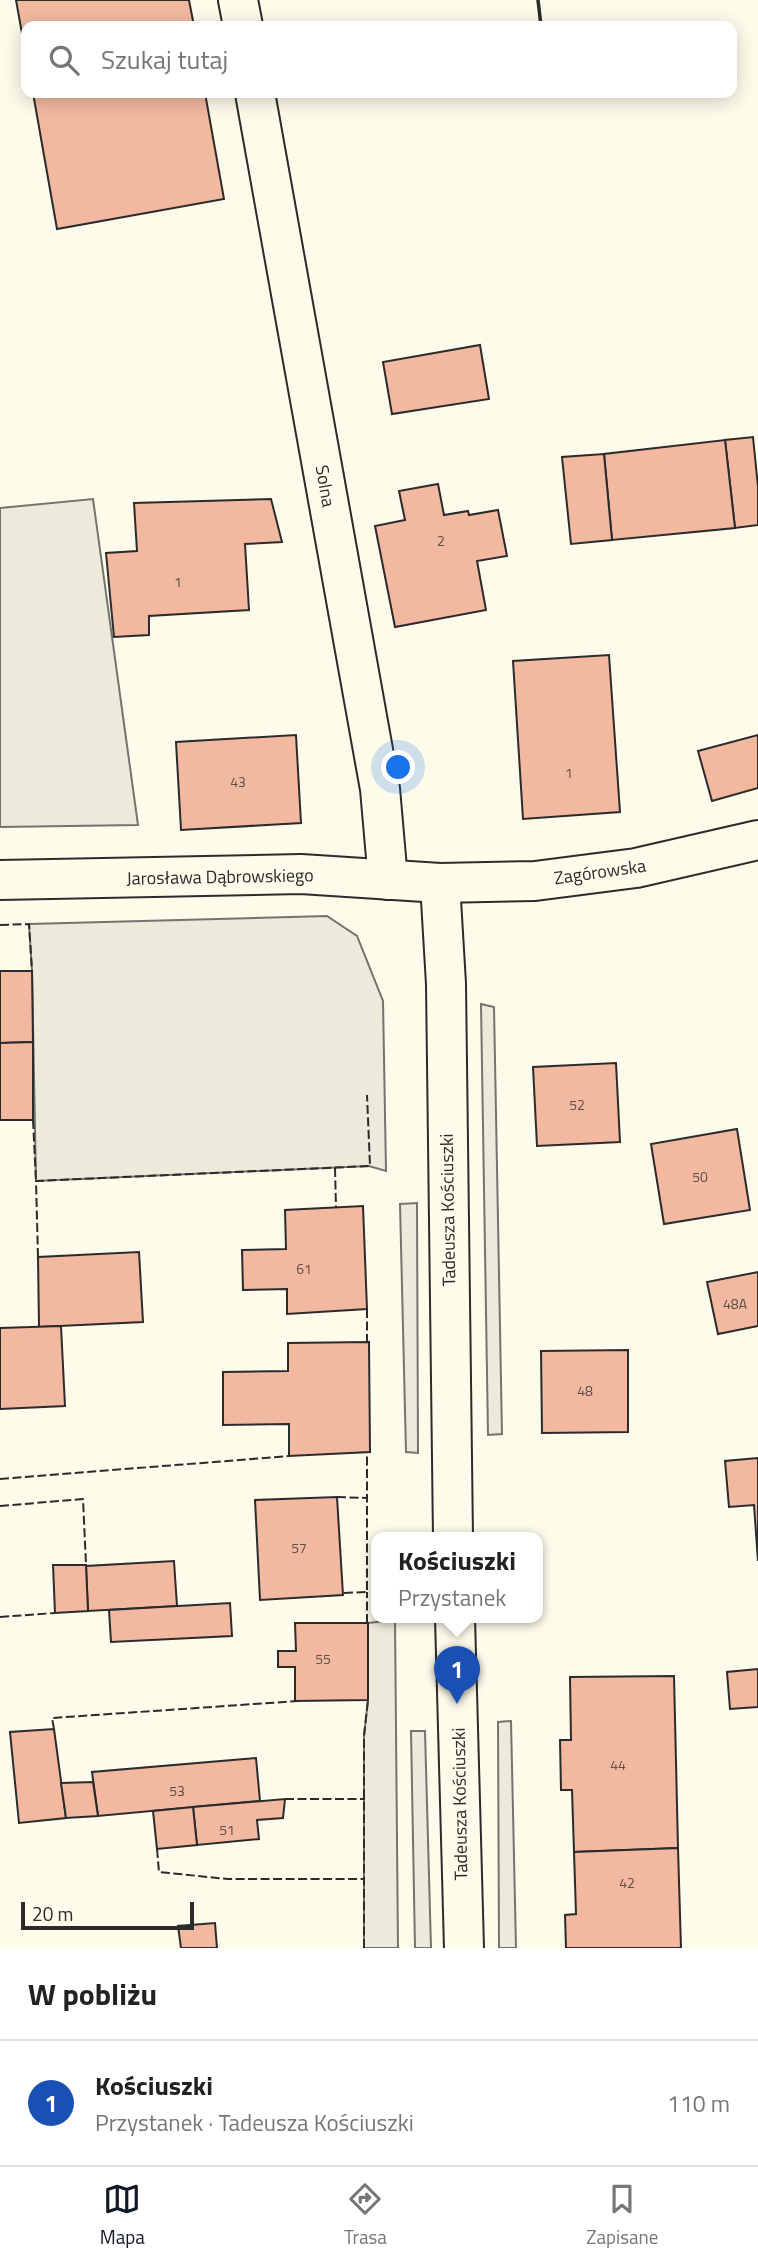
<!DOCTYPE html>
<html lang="pl">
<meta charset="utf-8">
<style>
body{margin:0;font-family:"Titillium Web",sans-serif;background:#f2f2f2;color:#222}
.scale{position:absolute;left:21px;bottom:18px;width:173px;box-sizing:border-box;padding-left:7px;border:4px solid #2b2b2b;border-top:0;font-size:19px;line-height:24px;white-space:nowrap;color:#2b2b2b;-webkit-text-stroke:5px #fdfbea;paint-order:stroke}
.you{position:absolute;left:399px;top:768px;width:24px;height:24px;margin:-18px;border:5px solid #fff;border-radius:50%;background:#1a73e8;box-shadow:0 0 0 10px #1a73e833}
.badge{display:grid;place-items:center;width:46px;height:46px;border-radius:50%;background:#111827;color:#fff;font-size:23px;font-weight:700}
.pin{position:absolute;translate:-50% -58px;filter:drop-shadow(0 2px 4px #0008)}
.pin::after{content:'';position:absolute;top:37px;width:24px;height:21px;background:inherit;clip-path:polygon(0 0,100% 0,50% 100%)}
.popup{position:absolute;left:371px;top:1532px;width:172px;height:91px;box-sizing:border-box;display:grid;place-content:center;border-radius:14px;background:#fff;filter:drop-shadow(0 2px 5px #0005);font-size:23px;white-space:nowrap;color:#767676}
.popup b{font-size:26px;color:#222}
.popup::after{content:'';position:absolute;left:50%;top:100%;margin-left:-14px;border:14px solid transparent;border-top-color:#fff}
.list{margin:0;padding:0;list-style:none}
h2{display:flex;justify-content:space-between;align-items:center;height:91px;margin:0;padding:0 28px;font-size:30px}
h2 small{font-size:23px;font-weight:400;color:#767676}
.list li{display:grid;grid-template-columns:46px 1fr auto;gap:21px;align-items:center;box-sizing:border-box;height:126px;padding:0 28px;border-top:2px solid #e0e0e0}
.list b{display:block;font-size:26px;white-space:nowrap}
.list p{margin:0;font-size:23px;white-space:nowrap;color:#767676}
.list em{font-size:23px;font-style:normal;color:#767676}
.icon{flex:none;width:38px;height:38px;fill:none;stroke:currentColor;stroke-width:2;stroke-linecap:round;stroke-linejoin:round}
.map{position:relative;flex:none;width:758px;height:1948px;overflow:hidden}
.search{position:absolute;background:#fff;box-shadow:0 4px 18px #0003;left:21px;right:21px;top:21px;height:77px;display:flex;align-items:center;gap:18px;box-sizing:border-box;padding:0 24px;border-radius:14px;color:#767676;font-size:26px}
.sheet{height:217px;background:#fff}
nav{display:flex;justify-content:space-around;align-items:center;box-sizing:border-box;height:98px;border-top:2px solid #e0e0e0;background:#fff;font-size:19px;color:#767676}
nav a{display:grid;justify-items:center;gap:4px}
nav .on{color:#111827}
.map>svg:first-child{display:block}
.green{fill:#ecebdb;stroke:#74746e;stroke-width:2}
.parking{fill:#eceadb;stroke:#74746e;stroke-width:2}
.building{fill:#f2b8a0;stroke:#2b2b2b;stroke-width:2}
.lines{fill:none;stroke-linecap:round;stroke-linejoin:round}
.minor-casing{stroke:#2b2b2b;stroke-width:42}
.tertiary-casing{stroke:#2b2b2b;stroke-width:42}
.minor{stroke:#fdfbea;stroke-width:38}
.tertiary{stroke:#fdfbea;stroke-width:38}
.fence{stroke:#2b2b2b;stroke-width:2;stroke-dasharray:9 3.5;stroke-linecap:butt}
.wall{stroke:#2b2b2b;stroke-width:3.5}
.labels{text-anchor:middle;stroke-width:5;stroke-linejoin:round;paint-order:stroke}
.number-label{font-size:14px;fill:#5d4e48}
.street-label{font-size:18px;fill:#2b2b2b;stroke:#fdfbea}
</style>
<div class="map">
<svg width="758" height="1948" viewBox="0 0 758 1948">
<rect width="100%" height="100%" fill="#fdfbea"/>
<g class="green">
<path d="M 327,916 L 357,936 L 383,1001 L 386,1171 L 369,1166 L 36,1181 L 32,971 L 29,924 Z"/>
<path d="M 481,1004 L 494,1007 L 502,1434 L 488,1435 Z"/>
<path d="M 417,1203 L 418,1453 L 406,1452 L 400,1204 Z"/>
<path d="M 395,1620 L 398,1948 L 364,1948 L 364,1736 L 368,1700 L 368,1623 Z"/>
<path d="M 511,1721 L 516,1948 L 499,1948 L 498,1722 Z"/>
<path d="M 411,1731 L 425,1731 L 431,1948 L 415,1948 Z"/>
</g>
<path class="parking" d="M 93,499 L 138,825 L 0,827 L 0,508 Z"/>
<g class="building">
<path d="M 16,0 L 189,0 L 194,26 L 26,26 L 26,56 Z"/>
<path d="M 33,93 L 205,93 L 224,199 L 57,229 Z"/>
<path d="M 480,345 L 489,399 L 392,414 L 383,362 Z"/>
<path d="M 753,437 L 758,487 L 758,525 L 735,528 L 725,440 Z"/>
<path d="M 725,440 L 735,528 L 612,540 L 604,454 Z"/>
<path d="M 604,454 L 612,540 L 571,544 L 562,457 Z"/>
<path d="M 438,484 L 444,515 L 468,511 L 469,515 L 498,510 L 507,556 L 477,561 L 486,610 L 395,627 L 375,526 L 405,520 L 399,491 Z"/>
<path d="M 271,499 L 282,542 L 245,544 L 249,610 L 149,616 L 149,635 L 114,637 L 106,553 L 137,551 L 134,503 Z"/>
<path d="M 609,655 L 620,812 L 523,819 L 513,661 Z"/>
<path d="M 296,735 L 301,823 L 181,830 L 176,742 Z"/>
<path d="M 758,735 L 758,788 L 712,801 L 698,751 Z"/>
<path d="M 0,971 L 32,971 L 33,1042 L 0,1043 Z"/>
<path d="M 33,1042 L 33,1120 L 0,1120 L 0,1043 Z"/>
<path d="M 616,1063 L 620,1142 L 537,1146 L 533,1067 Z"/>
<path d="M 737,1129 L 750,1210 L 664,1224 L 651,1144 Z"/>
<path d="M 363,1206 L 367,1309 L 287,1314 L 287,1289 L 243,1290 L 242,1250 L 286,1249 L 285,1210 Z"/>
<path d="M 139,1252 L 143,1322 L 39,1327 L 38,1257 Z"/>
<path d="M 758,1272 L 758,1326 L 718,1334 L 707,1282 Z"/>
<path d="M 61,1326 L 65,1406 L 0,1409 L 0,1328 Z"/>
<path d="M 369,1342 L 370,1452 L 289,1456 L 289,1424 L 223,1425 L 223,1372 L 288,1371 L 288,1343 Z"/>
<path d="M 628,1350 L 628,1432 L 542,1433 L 541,1351 Z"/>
<path d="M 758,1458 L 758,1561 L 754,1505 L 729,1507 L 725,1461 Z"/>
<path d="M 337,1497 L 343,1595 L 260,1600 L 255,1500 Z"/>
<path d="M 174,1561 L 177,1606 L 88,1611 L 86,1566 Z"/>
<path d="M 53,1565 L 86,1565 L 88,1611 L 55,1613 Z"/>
<path d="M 230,1603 L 232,1636 L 111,1642 L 109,1610 Z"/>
<path d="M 295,1623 L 368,1623 L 368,1700 L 295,1701 L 295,1667 L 278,1667 L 278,1651 L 296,1651 Z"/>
<path d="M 758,1669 L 758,1707 L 730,1709 L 727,1672 Z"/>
<path d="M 674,1676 L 678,1848 L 574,1852 L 572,1790 L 561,1790 L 560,1740 L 571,1740 L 570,1677 Z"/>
<path d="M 54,1729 L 66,1818 L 19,1823 L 10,1732 Z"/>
<path d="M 256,1758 L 260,1801 L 98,1816 L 92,1772 Z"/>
<path d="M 93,1782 L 98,1816 L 66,1818 L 61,1783 Z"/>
<path d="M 285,1799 L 283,1818 L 257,1820 L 259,1839 L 197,1845 L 193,1807 Z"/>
<path d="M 193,1807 L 197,1845 L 157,1849 L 153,1811 Z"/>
<path d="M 678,1848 L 681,1948 L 566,1948 L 565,1915 L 576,1914 L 574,1852 Z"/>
<path d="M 215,1923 L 217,1948 L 181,1948 L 178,1926 Z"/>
</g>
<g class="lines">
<defs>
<g id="minor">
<path d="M 238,0 L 243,26"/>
<path d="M 255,93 L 380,789 L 388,880"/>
</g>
<g id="tertiary">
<path d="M 0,880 L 301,874 L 440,883 L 535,881 L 636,868 L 758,840"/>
<path d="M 440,883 L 446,984 L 453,1538"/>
<path d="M 455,1618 L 464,1948"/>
</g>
</defs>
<use href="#minor" class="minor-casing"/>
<use href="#tertiary" class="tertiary-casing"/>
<use href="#minor" class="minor"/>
<use href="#tertiary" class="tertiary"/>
<g class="fence">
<path d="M 0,925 L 29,924 L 32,971"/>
<path d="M 33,1120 L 36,1181"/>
<path d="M 335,1168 L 336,1207"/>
<path d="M 38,1257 L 36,1181 L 370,1166 L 367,1095"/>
<path d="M 367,1309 L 367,1342"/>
<path d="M 0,1479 L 289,1456"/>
<path d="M 337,1497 L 367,1498 L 367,1453"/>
<path d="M 0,1506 L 83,1499 L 86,1565"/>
<path d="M 344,1593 L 367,1592 L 367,1498"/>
<path d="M 0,1617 L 55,1613"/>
<path d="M 367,1623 L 367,1592"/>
<path d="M 54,1729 L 52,1718 L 298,1701"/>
<path d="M 285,1799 L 365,1799"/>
<path d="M 157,1849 L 159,1872 L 228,1879 L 364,1879"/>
<path d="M 364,1948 L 364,1736 L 368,1700"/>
</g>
<path class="wall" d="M 538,0 L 541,26"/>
</g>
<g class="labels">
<g class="number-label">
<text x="441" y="546">2</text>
<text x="178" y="587">1</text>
<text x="569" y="778">1</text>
<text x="238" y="787">43</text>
<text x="577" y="1110">52</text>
<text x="700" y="1182">50</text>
<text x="304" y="1274">61</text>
<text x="735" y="1309">48A</text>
<text x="585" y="1396">48</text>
<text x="299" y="1553">57</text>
<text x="323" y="1664">55</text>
<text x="618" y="1770">44</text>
<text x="177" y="1796">53</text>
<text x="227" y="1835">51</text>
<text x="627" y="1888">42</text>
</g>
<g class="street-label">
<text transform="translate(325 486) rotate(80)" y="6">Solna</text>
<text transform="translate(600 872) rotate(-8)" y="6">Zagórowska</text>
<text transform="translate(220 877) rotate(-1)" y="6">Jarosława Dąbrowskiego</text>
<text transform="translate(448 1210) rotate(-91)" y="6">Tadeusza Kościuszki</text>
<text transform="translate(460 1804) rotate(-91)" y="6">Tadeusza Kościuszki</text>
</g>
</g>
</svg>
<div class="scale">20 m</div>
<div class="you"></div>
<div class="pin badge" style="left:457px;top:1704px;background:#1a4fb4">1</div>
<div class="popup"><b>Kościuszki</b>Przystanek</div>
<div class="search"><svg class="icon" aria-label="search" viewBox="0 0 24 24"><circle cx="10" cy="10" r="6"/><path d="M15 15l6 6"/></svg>Szukaj tutaj</div>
</div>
<section class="sheet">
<h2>W pobliżu<small></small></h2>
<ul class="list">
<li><span class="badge" style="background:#1a4fb4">1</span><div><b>Kościuszki</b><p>Przystanek · Tadeusza Kościuszki</p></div><em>110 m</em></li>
</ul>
</section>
<nav>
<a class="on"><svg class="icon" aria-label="map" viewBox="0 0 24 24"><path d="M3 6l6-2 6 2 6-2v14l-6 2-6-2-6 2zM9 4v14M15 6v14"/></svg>Mapa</a>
<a><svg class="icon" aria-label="directions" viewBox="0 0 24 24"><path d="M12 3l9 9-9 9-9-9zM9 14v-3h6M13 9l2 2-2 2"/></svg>Trasa</a>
<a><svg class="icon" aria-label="saved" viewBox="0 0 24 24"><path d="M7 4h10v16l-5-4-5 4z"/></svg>Zapisane</a>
</nav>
